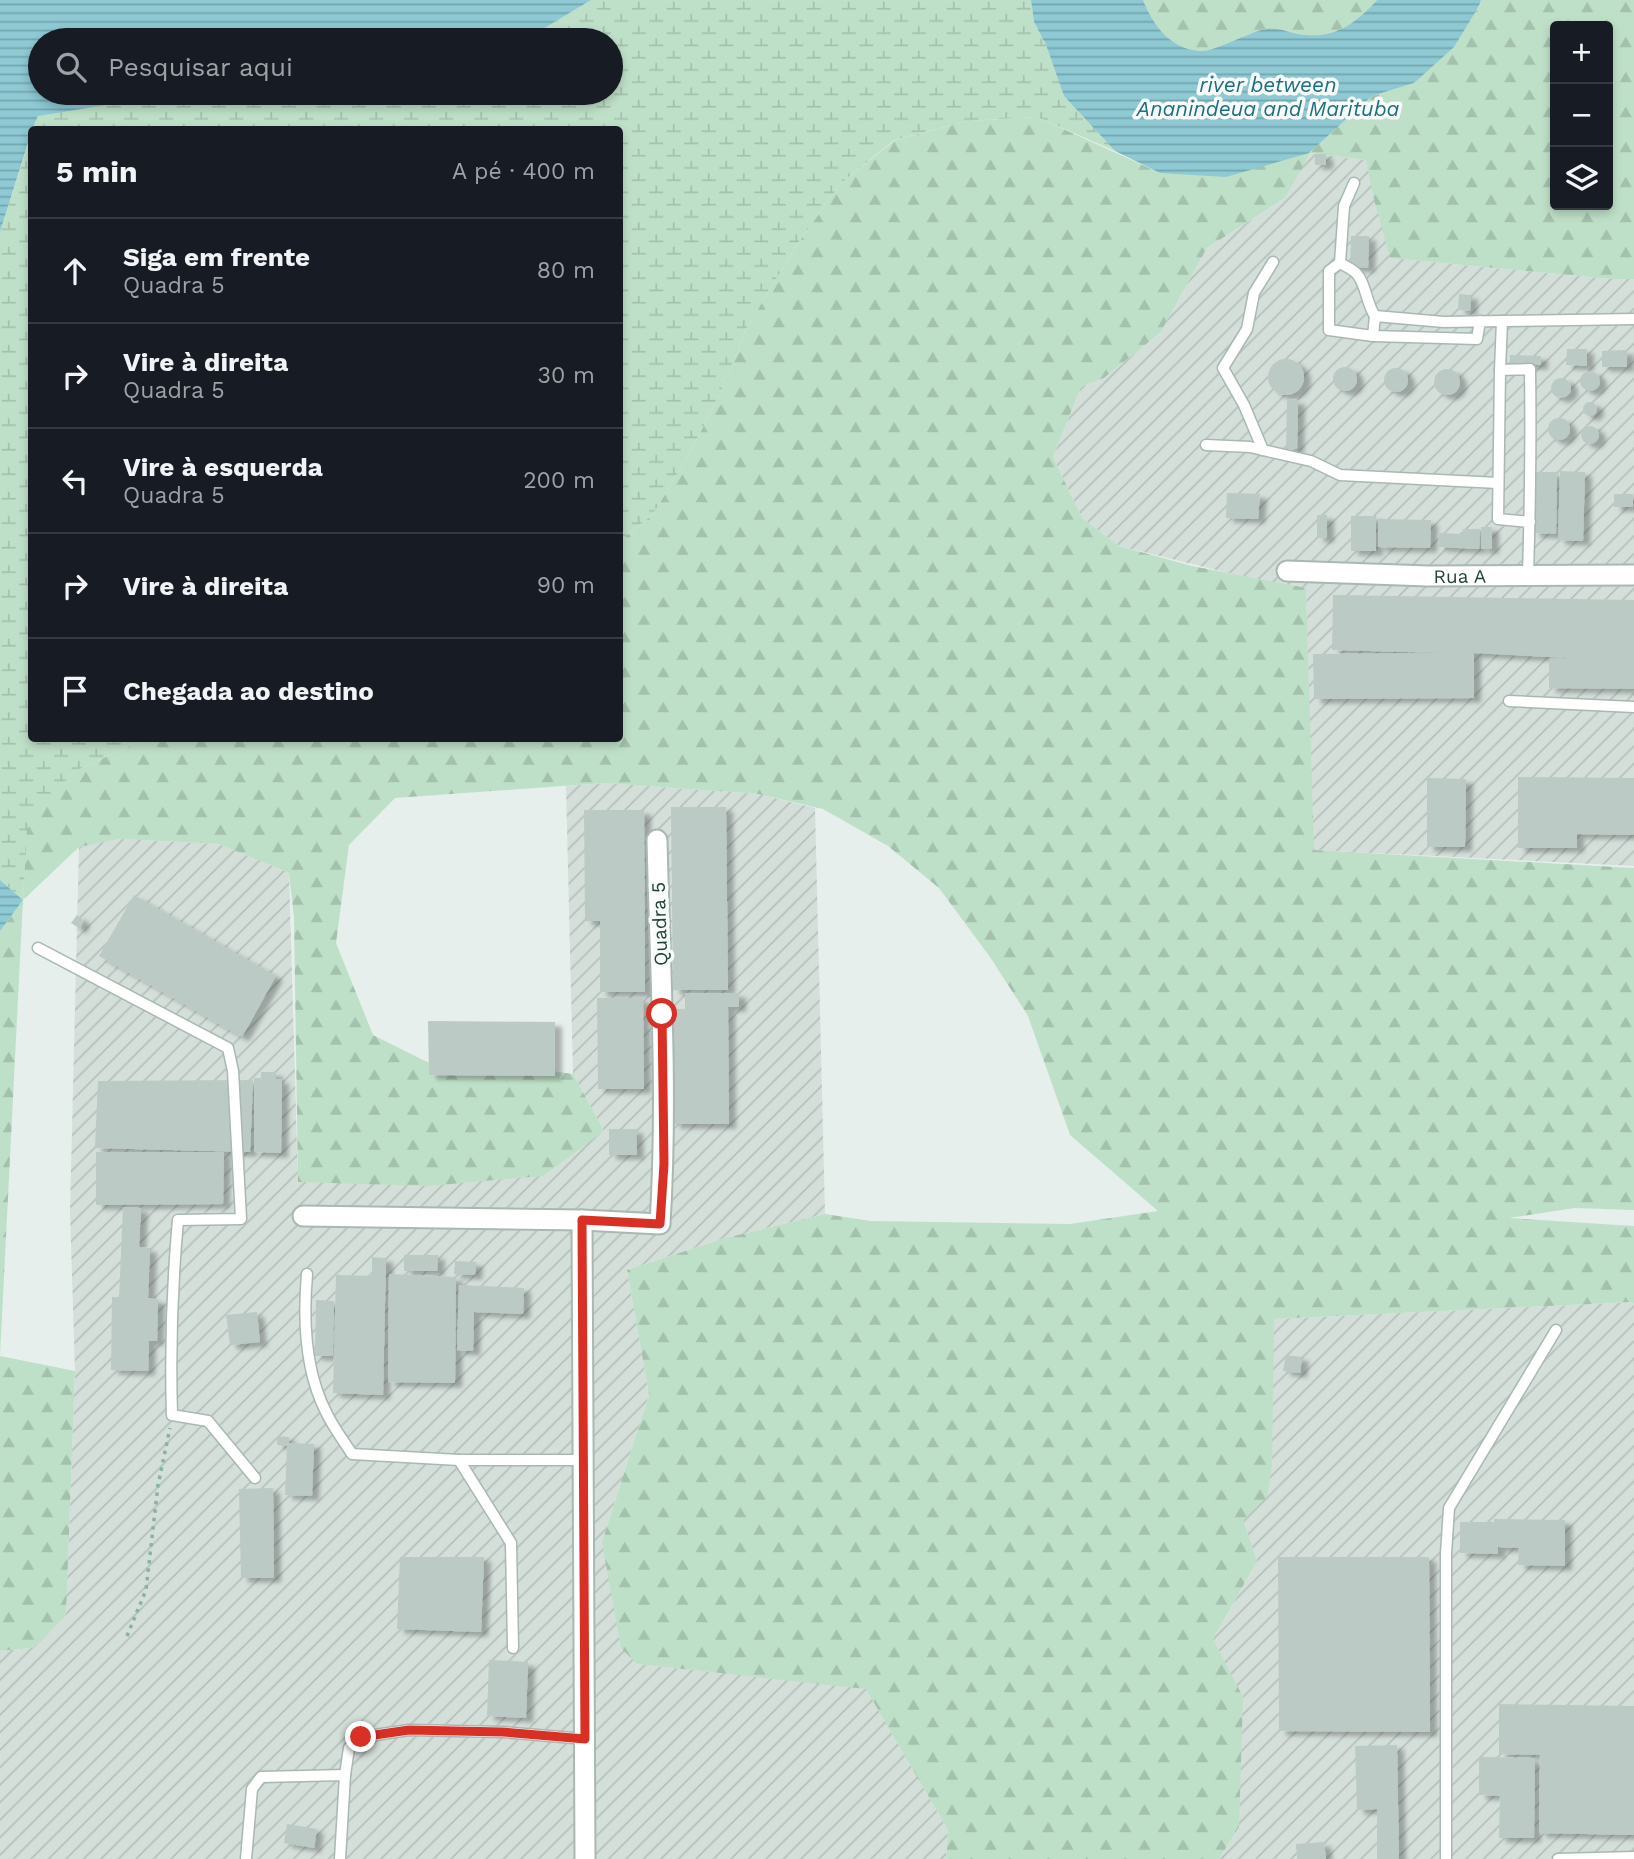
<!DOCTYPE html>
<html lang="pt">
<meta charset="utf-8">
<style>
body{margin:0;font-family:"Work Sans",sans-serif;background:#242831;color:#f1f3f6}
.controls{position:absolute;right:21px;top:21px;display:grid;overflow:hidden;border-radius:7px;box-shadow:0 4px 10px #0003}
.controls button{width:63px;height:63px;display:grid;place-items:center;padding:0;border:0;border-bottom:2px solid #363941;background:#171b24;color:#f1f3f6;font:35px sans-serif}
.stop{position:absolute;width:21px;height:21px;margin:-16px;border:5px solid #d93025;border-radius:50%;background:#fff}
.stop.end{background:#d93025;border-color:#fff;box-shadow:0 2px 7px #0008}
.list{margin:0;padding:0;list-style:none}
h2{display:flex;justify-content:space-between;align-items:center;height:91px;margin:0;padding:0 28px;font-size:30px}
h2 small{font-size:23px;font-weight:400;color:#9ea1a6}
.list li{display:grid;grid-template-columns:46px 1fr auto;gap:21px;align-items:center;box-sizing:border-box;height:105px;padding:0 28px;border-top:2px solid #363941}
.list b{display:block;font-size:26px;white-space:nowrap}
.list p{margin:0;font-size:23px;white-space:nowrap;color:#9ea1a6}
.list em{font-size:23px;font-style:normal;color:#9ea1a6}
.icon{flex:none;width:38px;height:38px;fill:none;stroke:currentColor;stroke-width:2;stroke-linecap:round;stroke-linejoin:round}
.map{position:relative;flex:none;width:1634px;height:1859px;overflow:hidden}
.search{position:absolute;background:#171b24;box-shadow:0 4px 10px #0003;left:28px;top:28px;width:595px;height:77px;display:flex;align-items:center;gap:18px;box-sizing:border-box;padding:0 24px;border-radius:38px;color:#9ea1a6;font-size:26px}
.panel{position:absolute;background:#171b24;box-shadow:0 4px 10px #0003;left:28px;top:126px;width:595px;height:616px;border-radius:7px}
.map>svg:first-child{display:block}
.industrial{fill:url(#industrial-furrows)}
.forest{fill:url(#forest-firs);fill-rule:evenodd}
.wetland{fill:url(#wetland-marsh)}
.water{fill:url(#water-rules)}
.building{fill:#bbcac4;filter:url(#shadow)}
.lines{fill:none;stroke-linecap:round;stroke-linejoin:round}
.lane-casing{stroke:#a8b8b2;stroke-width:13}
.street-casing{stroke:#a8b8b2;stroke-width:23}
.path{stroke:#86b3a5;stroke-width:3.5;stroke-dasharray:3.5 5;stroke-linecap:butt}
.lane{stroke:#fff;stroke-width:10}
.street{stroke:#fff;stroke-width:19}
.route{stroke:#d93025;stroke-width:9}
.labels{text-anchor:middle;stroke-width:7;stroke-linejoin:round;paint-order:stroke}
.street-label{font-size:19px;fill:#24423a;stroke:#f7fbf9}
.water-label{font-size:21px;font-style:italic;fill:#1c6f80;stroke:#f7fbf9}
</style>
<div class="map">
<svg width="1634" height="1859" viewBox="0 0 1634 1859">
<defs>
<pattern id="industrial-furrows" width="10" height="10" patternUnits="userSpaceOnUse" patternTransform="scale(1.75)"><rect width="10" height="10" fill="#d4dfda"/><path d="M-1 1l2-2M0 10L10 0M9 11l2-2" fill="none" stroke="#b6c1bc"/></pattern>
<pattern id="forest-firs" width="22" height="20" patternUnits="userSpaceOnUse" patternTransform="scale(1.75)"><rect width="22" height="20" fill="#bfe0c8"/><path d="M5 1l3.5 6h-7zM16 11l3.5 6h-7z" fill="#a4c1ad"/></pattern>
<pattern id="wetland-marsh" width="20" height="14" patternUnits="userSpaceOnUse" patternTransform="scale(1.75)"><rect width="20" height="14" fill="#bfe0c8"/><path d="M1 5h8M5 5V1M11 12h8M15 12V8" fill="none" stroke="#a4c1ad"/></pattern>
<pattern id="water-rules" width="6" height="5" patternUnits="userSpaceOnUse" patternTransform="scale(1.75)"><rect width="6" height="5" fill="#8ec9d4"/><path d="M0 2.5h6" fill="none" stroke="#74a5ad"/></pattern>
<filter id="shadow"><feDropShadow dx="7" dy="4.5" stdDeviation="2" flood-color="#0004"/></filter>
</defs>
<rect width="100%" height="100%" fill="#e6efeb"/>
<g class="industrial">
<path d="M 1309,153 L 1366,160 L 1391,258 L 1611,279 L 1634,279 L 1634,866 L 1313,850 L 1306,592 L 1119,546 L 1082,518 L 1053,457 L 1081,387 L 1104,378 L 1159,334 L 1207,248 L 1285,198 Z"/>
<path d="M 604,783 L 758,794 L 815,808 L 825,1214 L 725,1238 L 627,1270 L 649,1395 L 602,1542 L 637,1664 L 866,1688 L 948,1830 L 946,1859 L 0,1859 L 0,1651 L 32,1648 L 66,1616 L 75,1371 L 70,1211 L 79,846 L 120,839 L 219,844 L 289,873 L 298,1182 L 604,1131 L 573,1074 L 566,786 Z"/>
<path d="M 1632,1302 L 1634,1304 L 1634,1859 L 1219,1859 L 1239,1827 L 1213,1639 L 1257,1561 L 1242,1520 L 1274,1319 Z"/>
</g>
<g class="forest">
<path d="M 1143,0 L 1377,0 C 1354,25 1333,40 1298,34 C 1288,32 1275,28 1266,29 C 1248,32 1215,52 1200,51 C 1170,49 1153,25 1143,0 Z"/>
<path d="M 1481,0 L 1634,0 L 1634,279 L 1611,279 L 1390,258 L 1373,196 L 1366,160 L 1310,153 L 1285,198 L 1207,248 L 1160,333 L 1104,378 L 1081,387 L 1053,457 L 1082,518 L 1119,546 L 1192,566 L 1306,588 L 1314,850 L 1634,868 L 1634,1210 L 1575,1208 L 1509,1218 L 1634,1226 L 1634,1304 L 1632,1302 L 1274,1319 L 1272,1466 L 1267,1497 L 1243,1520 L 1257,1561 L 1213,1639 L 1243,1697 L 1239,1827 L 1219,1859 L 946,1859 L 948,1830 L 866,1689 L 637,1664 L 621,1648 L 602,1542 L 649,1395 L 627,1270 L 725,1238 L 825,1214 L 871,1221 L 1070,1224 L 1158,1211 L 1070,1135 L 1028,1016 L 990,957 L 939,888 L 888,846 L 823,809 L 758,794 L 604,783 L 395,798 L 349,845 L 336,943 L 373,1035 L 433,1065 L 489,1062 L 573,1074 L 604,1131 L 543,1176 L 428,1186 L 298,1182 L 294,918 L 289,873 L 219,844 L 120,839 L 79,847 L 23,900 L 0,1356 L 75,1371 L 66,1616 L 32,1648 L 0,1651 L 0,931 L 23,900 L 26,829 L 73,772 L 145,739 L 620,738 L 620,541 L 653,514 L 688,456 L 720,394 L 747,327 L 798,243 L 841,183 L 895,140 L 968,121 L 1037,117 L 1160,173 L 1309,153 L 1372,96 L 1414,83 L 1479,7 ZM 1555,26 L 1608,26 L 1608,205 L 1555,205 Z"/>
</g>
<g class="wetland">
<path d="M 591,0 L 1031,0 L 1034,22 L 1046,45 L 1064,96 L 1115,151 L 1037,117 L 968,121 L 894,140 L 841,183 L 798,243 L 747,327 L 720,394 L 688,456 L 653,514 L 620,541 L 620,130 L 33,130 L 38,115 L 180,93 L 611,93 L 611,40 L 525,40 Z"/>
<path d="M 31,135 L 32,738 L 145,739 L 73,772 L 27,829 L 23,900 L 0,880 L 0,232 Z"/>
</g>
<g class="water">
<path d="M 0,0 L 591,0 L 525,40 L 40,40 L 40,93 L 180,93 L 38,116 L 32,130 L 0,232 Z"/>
<path d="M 1031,0 L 1143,0 C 1153,25 1170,49 1200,51 C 1215,52 1248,32 1266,29 C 1275,27 1288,32 1298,34 C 1333,40 1354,25 1377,0 L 1481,0 L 1479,6 L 1454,47 L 1414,83 L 1372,96 L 1309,153 L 1226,177 L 1160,173 L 1115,151 L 1064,96 L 1046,45 L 1034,22 Z"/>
<path d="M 0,880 L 23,900 L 0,931 Z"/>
</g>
<g class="building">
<rect x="1315" y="154" width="11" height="11"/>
<path d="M 1351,236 L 1369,236 L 1368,268 L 1350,267 Z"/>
<path d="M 1459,294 L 1471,295 L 1470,311 L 1458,310 Z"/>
<path d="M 1567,349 L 1587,349 L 1587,366 L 1566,365 Z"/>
<path d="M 1627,350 L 1627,367 L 1602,367 L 1602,351 Z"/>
<path d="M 1510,355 L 1541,356 L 1541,365 L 1510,364 Z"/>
<circle cx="1286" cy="377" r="18"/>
<circle cx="1345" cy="379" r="12"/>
<circle cx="1396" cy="380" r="12"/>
<circle cx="1447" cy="382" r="13"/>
<circle cx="1590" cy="381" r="10"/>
<circle cx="1561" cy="388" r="10"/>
<path d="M 1287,399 L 1298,400 L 1297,449 L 1286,449 Z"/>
<circle cx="1590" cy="409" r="7"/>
<circle cx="1559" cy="429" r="11"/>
<circle cx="1590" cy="435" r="9"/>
<path d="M 1560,471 L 1585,472 L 1583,541 L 1558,540 Z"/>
<path d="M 1534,472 L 1557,472 L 1556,534 L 1533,533 Z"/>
<path d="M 1227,493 L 1260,494 L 1258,519 L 1226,518 Z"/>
<rect x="1614" y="494" width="19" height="13"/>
<rect x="1317" y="515" width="10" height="23"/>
<rect x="1351" y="516" width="25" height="35"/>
<path d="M 1378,519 L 1431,520 L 1430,548 L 1378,547 Z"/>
<rect x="1481" y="527" width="11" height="22"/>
<path d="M 1463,529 L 1480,529 L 1479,549 L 1438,547 L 1439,533 L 1463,534 Z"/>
<path d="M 1333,595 L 1634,600 L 1634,689 L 1549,688 L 1549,659 L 1570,658 L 1474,653 L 1474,698 L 1314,699 L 1313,654 L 1445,653 L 1332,650 Z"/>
<path d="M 1518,777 L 1634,778 L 1634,835 L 1577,834 L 1577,848 L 1518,848 Z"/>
<path d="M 1427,778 L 1466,779 L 1465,847 L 1427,847 Z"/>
<path d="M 671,807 L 726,807 L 728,990 L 673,990 Z"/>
<path d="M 584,810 L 644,810 L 645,992 L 600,992 L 600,921 L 585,921 Z"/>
<path d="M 134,895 L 276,976 L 242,1037 L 99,956 Z"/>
<path d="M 77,915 L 83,920 L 80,929 L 71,923 Z"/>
<path d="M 685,993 L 739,993 L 739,1007 L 728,1007 L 729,1124 L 673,1124 L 672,1009 L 685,1009 Z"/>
<path d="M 597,998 L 643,998 L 644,1089 L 598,1089 Z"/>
<path d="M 428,1021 L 555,1022 L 555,1076 L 429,1075 Z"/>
<path d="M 261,1072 L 276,1072 L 276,1079 L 282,1079 L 281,1153 L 254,1152 L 254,1078 L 261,1078 Z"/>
<path d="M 253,1080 L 250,1152 L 95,1148 L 98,1081 Z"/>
<path d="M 609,1129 L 636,1129 L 637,1155 L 609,1155 Z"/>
<path d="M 96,1152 L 224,1152 L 223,1204 L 96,1205 Z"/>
<path d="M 123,1207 L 141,1208 L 139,1247 L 150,1248 L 148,1298 L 158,1299 L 157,1341 L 149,1341 L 148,1371 L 111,1370 L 112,1297 L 119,1297 Z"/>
<path d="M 404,1255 L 438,1255 L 437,1271 L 404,1271 Z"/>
<path d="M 372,1257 L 386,1258 L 383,1395 L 333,1393 L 336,1275 L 372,1276 Z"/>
<path d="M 455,1261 L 476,1262 L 475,1275 L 454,1274 Z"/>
<path d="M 389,1274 L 456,1277 L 455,1383 L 388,1382 Z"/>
<path d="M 459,1285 L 524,1288 L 523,1314 L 474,1312 L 473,1351 L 457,1350 Z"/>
<path d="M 316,1300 L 334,1301 L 333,1356 L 315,1356 Z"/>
<path d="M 257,1312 L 260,1342 L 230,1345 L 226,1315 Z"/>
<path d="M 1286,1355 L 1302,1357 L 1300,1373 L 1283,1371 Z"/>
<path d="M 277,1436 L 289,1437 L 289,1443 L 314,1444 L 312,1496 L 285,1495 L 287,1446 L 277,1445 Z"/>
<path d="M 273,1488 L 274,1578 L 241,1578 L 239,1489 Z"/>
<path d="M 1494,1519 L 1565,1520 L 1565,1566 L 1518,1565 L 1519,1548 L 1498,1547 L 1498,1554 L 1460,1553 L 1460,1522 L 1494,1522 Z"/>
<path d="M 400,1557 L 484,1557 L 481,1632 L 397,1629 Z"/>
<path d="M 1278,1557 L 1429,1557 L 1430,1732 L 1279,1731 Z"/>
<path d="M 489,1660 L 528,1662 L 526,1718 L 487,1716 Z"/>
<path d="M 1499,1704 L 1634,1706 L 1634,1835 L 1539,1833 L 1540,1755 L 1499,1754 Z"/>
<path d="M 1397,1745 L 1399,1859 L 1377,1859 L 1377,1809 L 1357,1810 L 1355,1746 Z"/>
<path d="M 1479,1757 L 1535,1758 L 1534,1838 L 1499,1838 L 1500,1796 L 1479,1795 Z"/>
<path d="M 287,1824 L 317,1829 L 314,1848 L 284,1843 Z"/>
<path d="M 1324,1842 L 1326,1859 L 1297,1859 L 1296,1844 Z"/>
</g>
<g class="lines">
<defs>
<g id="lane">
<path d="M 1354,183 L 1344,206 L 1340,263 C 1345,266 1352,269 1356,273 C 1366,283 1366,303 1375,316"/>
<path d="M 1340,263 L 1329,271 L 1329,330 L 1373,336"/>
<path d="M 1480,321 L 1477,339 L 1373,336 L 1375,316 L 1444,322 L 1502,321"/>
<path d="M 1500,370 L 1502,321 L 1634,319"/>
<path d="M 1206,445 L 1250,447 L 1311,461 L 1340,475 L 1498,483"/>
<path d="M 1263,450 L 1244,405 L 1223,368 L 1247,329 L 1254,293 L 1273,262"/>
<path d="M 1528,576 C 1530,507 1531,438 1530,369 L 1500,370 L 1498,519 L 1530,522"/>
<path d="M 1509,701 L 1634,707"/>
<path d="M 38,948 L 228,1048 L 233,1071 L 241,1219 L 178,1220 C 172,1286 170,1350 172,1415 L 208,1421 L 255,1478"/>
<path d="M 307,1274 C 303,1320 305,1371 326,1412 C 333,1427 343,1440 352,1454 L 459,1460 L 583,1460"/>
<path d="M 459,1460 L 511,1543 L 513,1648"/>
<path d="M 345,1775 L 349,1748 L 361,1737 L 409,1730 L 503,1732 L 585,1739"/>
<path d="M 246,1859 L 252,1789 L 261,1777 L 345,1775 L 340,1859"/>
<path d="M 1446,1859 L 1446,1554 L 1449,1508 L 1556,1330"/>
<path d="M 1558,1859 L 1634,1857"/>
</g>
<g id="street">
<path id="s1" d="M 1287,571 L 1428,576 L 1634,575"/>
<path d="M 303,1216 L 582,1220 L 660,1224 C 668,1096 660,967 657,840"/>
<path d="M 582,1220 L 585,1859"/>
</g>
</defs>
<use href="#lane" class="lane-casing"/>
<use href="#street" class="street-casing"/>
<path class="path" d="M 127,1636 L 146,1590 L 158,1485 L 170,1428"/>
<use href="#lane" class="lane"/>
<use href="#street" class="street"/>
</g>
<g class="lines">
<path class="route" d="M 361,1737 L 409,1730 L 503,1732 L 585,1739 L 582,1220 L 660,1224 L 664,1164 L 662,1014"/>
</g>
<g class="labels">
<g class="street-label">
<text dy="7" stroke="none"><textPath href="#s1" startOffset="173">Rua A</textPath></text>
<text transform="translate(659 924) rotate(-92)" y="7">Quadra 5</text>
</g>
<g class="water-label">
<text x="1268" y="92">river between<tspan x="1268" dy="24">Ananindeua and Marituba</tspan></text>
</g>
</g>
</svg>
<div class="controls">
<button>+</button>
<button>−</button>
<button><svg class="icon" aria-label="layers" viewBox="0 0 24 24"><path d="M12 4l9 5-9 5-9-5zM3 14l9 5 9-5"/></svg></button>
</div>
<div class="stop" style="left:662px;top:1014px"></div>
<div class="stop end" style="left:361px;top:1737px"></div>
<div class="search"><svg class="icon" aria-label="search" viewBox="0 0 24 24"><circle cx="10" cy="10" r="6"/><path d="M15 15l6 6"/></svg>Pesquisar aqui</div>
<section class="panel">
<h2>5 min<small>A pé · 400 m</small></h2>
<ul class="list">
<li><svg class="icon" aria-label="ahead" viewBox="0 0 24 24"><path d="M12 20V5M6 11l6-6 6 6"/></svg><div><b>Siga em frente</b><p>Quadra 5</p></div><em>80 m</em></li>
<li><svg class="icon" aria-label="right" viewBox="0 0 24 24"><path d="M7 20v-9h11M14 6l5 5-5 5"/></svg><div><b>Vire à direita</b><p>Quadra 5</p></div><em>30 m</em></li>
<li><svg class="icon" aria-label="left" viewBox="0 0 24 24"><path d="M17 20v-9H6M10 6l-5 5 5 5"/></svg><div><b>Vire à esquerda</b><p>Quadra 5</p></div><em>200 m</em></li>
<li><svg class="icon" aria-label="right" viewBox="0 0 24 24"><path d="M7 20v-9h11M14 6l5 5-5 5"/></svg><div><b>Vire à direita</b></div><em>90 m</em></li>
<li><svg class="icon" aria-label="arrive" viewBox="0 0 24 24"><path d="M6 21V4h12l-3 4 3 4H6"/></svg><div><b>Chegada ao destino</b></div></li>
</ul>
</section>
</div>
